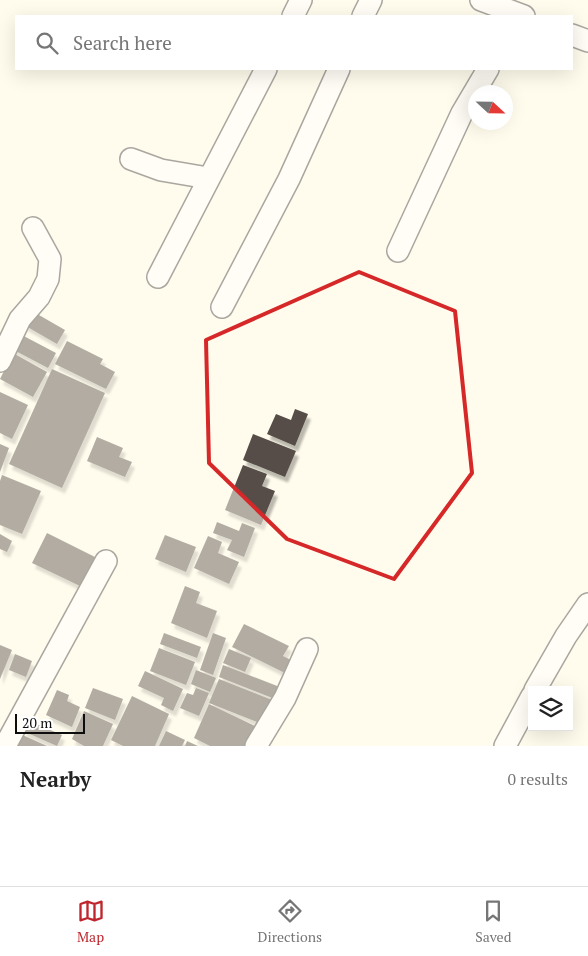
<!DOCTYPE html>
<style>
body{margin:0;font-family:"PT Serif",serif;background:#f6f6f6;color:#222}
.controls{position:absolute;right:15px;bottom:15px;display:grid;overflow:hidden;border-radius:0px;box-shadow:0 5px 20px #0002}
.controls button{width:45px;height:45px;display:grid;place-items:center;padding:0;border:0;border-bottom:1px solid #e0e0e0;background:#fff;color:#222;font:25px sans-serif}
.compass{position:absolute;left:468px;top:85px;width:45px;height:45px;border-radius:50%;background:#fff;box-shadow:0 5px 20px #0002;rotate:112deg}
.scale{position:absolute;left:15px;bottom:12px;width:70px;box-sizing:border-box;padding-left:5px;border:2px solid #0d0d0d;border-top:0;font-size:14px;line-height:18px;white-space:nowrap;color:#0d0d0d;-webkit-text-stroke:4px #fff;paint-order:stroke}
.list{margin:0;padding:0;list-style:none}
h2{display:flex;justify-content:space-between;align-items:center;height:65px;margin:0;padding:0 20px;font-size:21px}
h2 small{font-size:16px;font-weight:400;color:#767676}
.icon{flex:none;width:28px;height:28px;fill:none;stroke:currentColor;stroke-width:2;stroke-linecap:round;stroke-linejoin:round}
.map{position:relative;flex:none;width:588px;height:746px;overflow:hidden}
.search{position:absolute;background:#fff;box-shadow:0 5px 20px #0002;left:15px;right:15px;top:15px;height:55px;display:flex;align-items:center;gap:12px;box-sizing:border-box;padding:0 18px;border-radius:0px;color:#767676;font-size:19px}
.sheet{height:140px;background:#fff}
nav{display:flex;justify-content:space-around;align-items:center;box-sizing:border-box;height:70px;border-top:1px solid #e0e0e0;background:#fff;font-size:14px;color:#767676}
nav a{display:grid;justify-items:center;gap:2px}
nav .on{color:#be252c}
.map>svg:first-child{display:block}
.building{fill:#564e49;filter:url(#shadow)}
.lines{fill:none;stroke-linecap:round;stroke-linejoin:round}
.minor-casing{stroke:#404040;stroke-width:24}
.minor{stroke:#fff;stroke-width:21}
.marked{fill:none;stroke:#d62828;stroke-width:4;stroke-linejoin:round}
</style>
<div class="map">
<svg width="588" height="746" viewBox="0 0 588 746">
<defs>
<filter id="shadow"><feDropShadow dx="3" dy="5.5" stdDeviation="1" flood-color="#0004"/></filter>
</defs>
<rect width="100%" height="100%" fill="#fffced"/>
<g class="building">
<path d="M 32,311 L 65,330 L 57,344 L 24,325 Z"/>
<path d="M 18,333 L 56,353 L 48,368 L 10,348 Z"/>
<path d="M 67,341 L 103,359 L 100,364 L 115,372 L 106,389 L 55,364 Z"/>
<path d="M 13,353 L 47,372 L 33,397 L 0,379 Z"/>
<path d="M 52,369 L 105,393 L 62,488 L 9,464 Z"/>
<path d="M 0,392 L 28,405 L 12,439 L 0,433 Z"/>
<path d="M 295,409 L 308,414 L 295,446 L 267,434 L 276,414 L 291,420 Z"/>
<path d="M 253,434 L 296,451 L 285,477 L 243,460 Z"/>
<path d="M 97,437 L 123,448 L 119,457 L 132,462 L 125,477 L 87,461 Z"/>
<path d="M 0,444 L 9,448 L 0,472 Z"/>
<path d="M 243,465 L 267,474 L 262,486 L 275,491 L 261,525 L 225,510 Z"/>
<path d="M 2,475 L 41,491 L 22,534 L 0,525 L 0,481 Z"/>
<path d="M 217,522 L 239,531 L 242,523 L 255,528 L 244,557 L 227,550 L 232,540 L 213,533 Z"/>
<path d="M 47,533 L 95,557 L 80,586 L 32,563 Z"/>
<path d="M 0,534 L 12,541 L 7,552 L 0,549 Z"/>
<path d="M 165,535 L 196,547 L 186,572 L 155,559 Z"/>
<path d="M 208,536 L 222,542 L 218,553 L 239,562 L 229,584 L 194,568 Z"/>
<path d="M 185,586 L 200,592 L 196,603 L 217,611 L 207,638 L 171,623 Z"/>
<path d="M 244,624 L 289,646 L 283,656 L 295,662 L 289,675 L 232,647 Z"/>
<path d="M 164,633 L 201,647 L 197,658 L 160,644 Z"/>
<path d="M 213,633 L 226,638 L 213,675 L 200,670 Z"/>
<path d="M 0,645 L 12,650 L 0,679 Z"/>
<path d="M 159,648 L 195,662 L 186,685 L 150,671 Z"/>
<path d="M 229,649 L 251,658 L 245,672 L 223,663 Z"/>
<path d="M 15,654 L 32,661 L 26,677 L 9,670 Z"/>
<path d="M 223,665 L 285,689 L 280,701 L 219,677 Z"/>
<path d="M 196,670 L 216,678 L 210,692 L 191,684 Z"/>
<path d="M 145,671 L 183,689 L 173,711 L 161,705 L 164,698 L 138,686 Z"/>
<path d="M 219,679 L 277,702 L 267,726 L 209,703 Z"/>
<path d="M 93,688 L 123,699 L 115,720 L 85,708 Z"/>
<path d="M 196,688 L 209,693 L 199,716 L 180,708 L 187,693 L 193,695 Z"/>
<path d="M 57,690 L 69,695 L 67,701 L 80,707 L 72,727 L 46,715 Z"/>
<path d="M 132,696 L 169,714 L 155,746 L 123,746 L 111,740 Z"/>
<path d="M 209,704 L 261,729 L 253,746 L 210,746 L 194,738 Z"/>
<path d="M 84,711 L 113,724 L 103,746 L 84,746 L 72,739 Z"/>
<path d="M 27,720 L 62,735 L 57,746 L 23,731 Z"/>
<path d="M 166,731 L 185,740 L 182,746 L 159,746 Z"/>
<path d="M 18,733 L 47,746 L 12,746 Z"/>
<path d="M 187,741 L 198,746 L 185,746 Z"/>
</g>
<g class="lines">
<defs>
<g id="minor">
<path d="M 481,0 L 524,16"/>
<path d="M 293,16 L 301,0"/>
<path d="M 363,16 L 371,0"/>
<path d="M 572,35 L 588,41"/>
<path d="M 131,159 L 161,170 L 208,178"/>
<path d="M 398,251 L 462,113 L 488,69"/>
<path d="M 158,277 L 266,69"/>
<path d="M 222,307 L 289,179 L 339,69"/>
<path d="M 0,361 L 20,319 L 39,297 L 48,279 L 50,259 L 33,228"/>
<path d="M 535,690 L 566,636 L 588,604"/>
<path d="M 5,746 L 106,561"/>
<path d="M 256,746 L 285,698 L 307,649"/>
<path d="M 505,746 L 532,696"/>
</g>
</defs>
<use href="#minor" class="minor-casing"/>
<use href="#minor" class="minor"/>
</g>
<path d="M0 0H588V746H0ZM 359,272 L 455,311 L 472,473 L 394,579 L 287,539 L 209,463 L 206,340 Z" fill="#fffced" fill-opacity=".55" fill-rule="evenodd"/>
<path class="marked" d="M 359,272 L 455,311 L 472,473 L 394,579 L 287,539 L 209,463 L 206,340 Z"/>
</svg>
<div class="controls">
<button><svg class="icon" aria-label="layers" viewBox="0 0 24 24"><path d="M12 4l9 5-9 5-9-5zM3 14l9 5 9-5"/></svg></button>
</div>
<svg class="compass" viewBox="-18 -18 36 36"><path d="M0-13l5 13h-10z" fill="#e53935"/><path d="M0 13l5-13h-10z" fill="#767676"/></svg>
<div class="scale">20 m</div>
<div class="search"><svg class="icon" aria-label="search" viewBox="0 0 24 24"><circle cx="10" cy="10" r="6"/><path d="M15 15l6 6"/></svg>Search here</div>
</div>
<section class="sheet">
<h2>Nearby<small>0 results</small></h2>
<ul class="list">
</ul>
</section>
<nav>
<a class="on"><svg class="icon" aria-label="map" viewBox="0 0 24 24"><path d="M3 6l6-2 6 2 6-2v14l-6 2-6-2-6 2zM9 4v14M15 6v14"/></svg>Map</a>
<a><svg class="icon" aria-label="directions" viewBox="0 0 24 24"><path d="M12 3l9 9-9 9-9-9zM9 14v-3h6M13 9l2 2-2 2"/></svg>Directions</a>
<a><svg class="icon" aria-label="saved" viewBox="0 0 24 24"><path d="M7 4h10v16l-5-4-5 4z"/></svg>Saved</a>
</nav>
